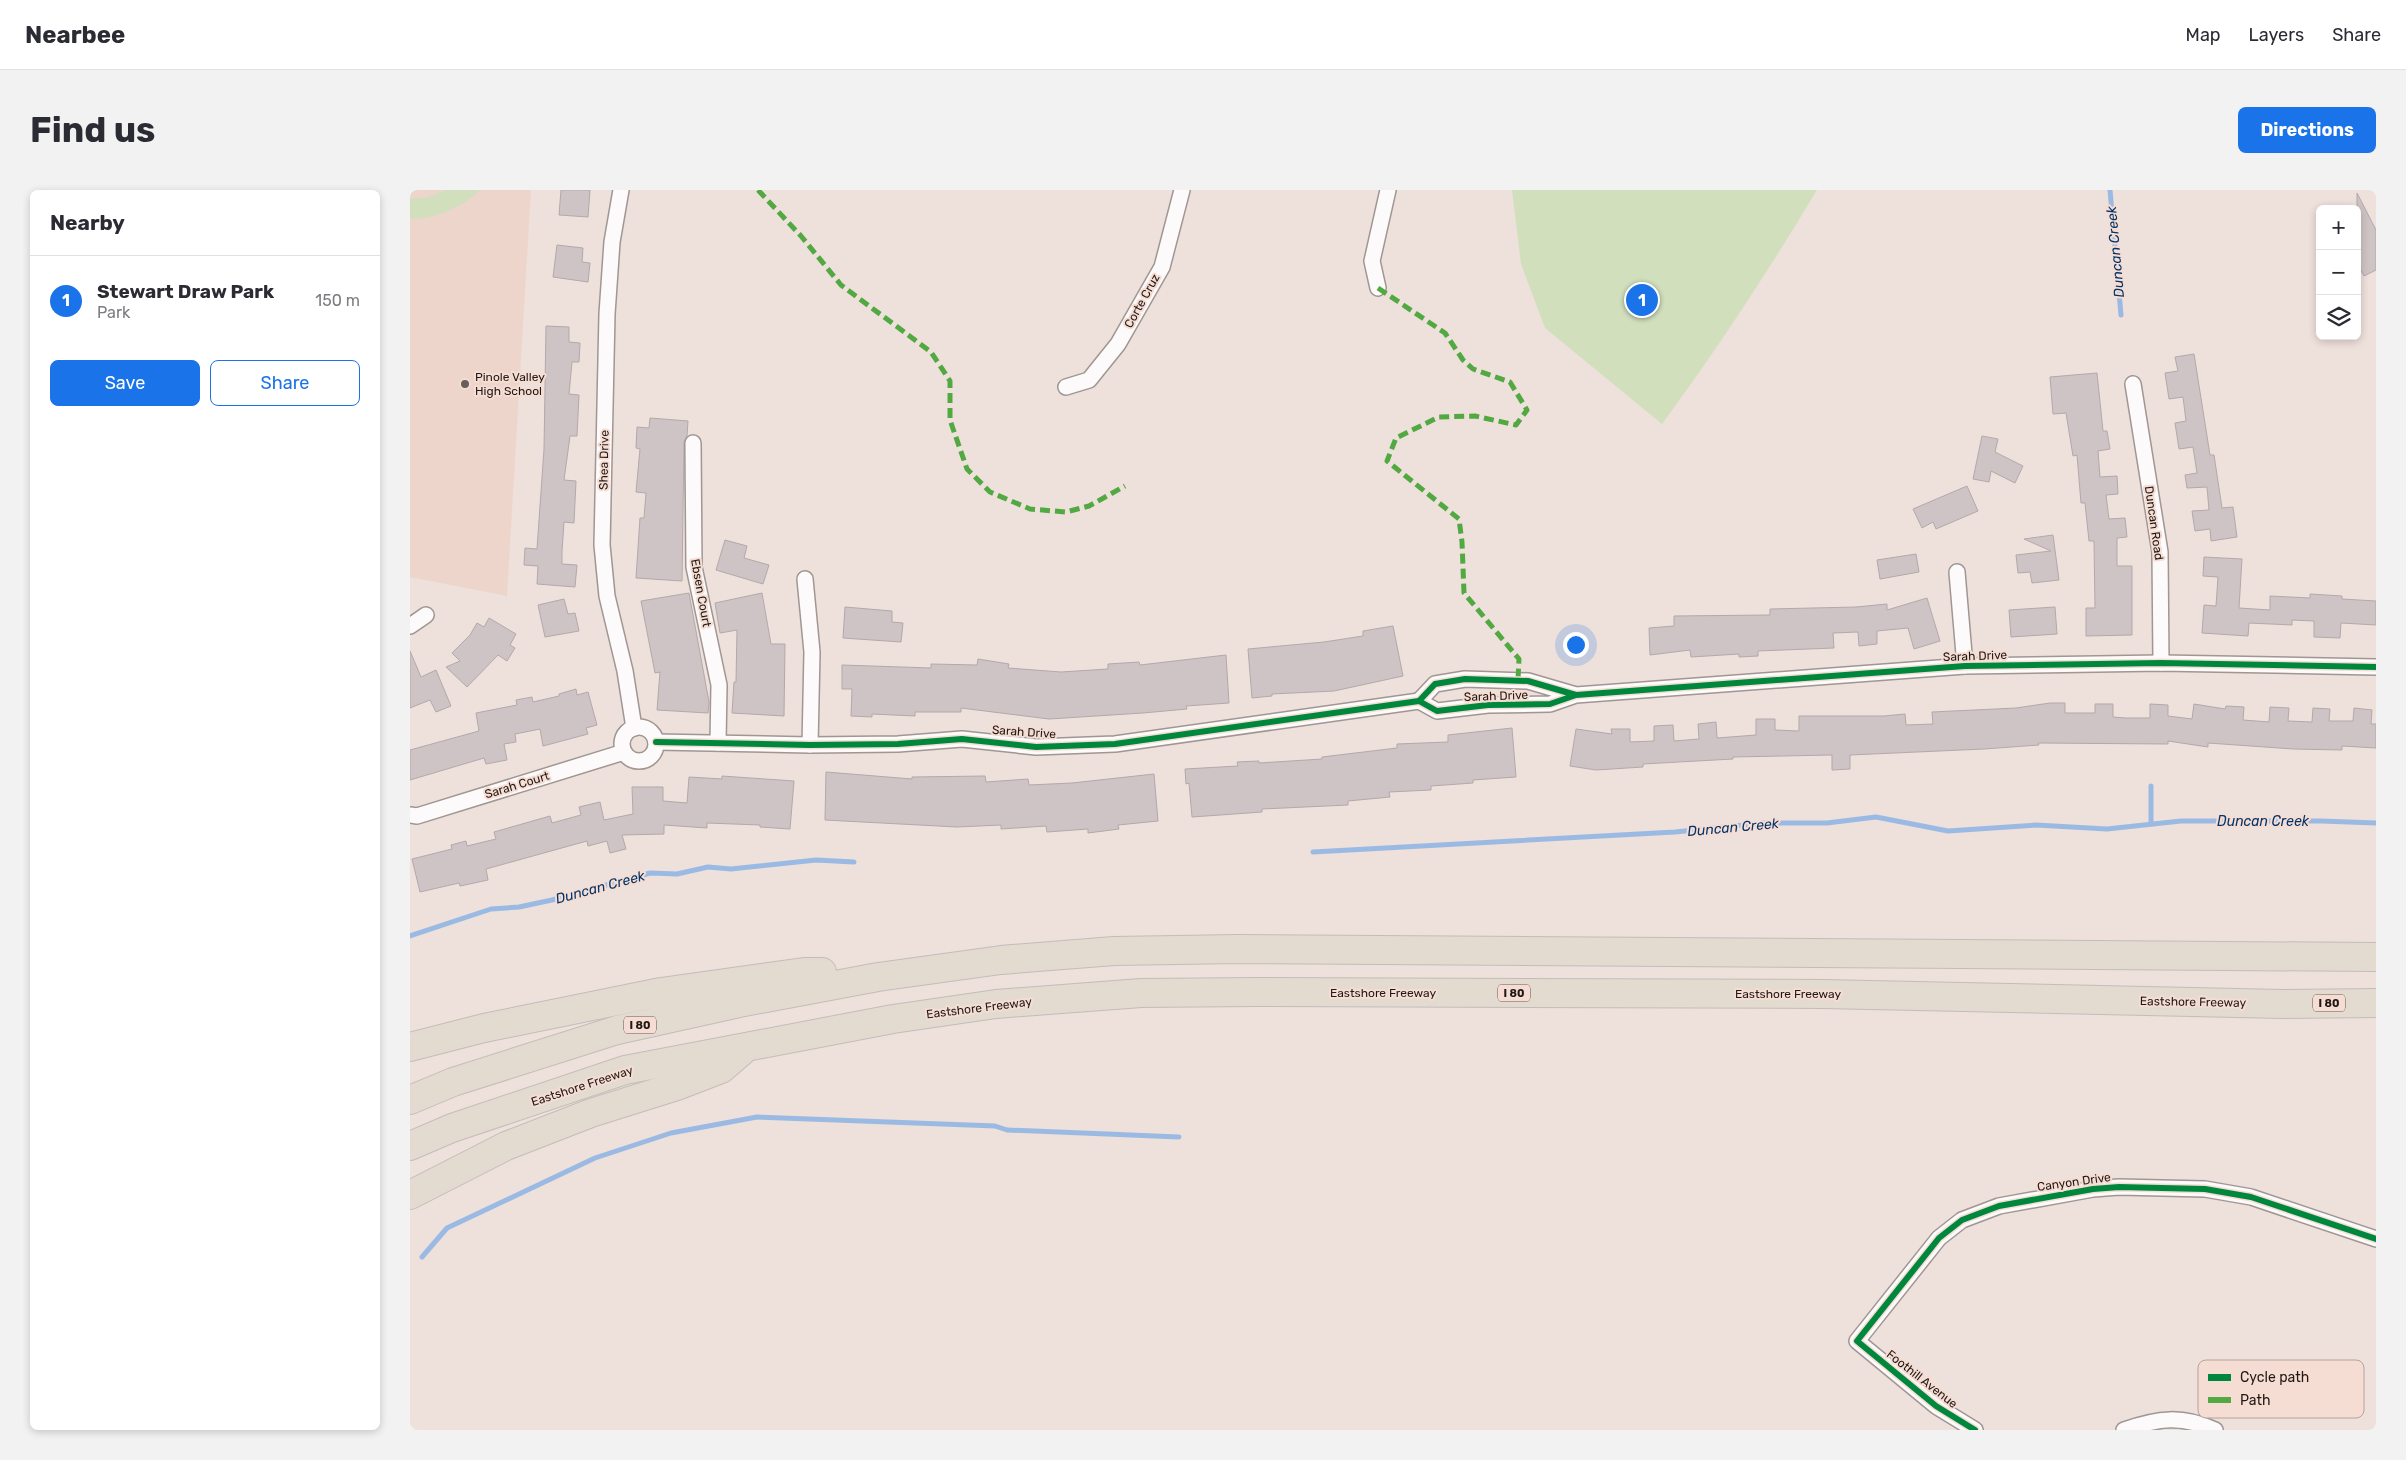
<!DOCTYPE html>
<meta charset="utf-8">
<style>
body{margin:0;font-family:Rubik,sans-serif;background:#f2f2f3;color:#2b2b33}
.controls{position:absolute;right:15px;top:15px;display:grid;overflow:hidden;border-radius:8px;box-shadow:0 2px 8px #0003}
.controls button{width:45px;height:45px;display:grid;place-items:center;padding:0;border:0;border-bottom:1px solid #e1e1e2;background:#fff;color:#2b2b33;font:25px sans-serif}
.you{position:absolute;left:1165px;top:454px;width:18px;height:18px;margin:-12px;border:4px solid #fff;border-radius:50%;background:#1a73e8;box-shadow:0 0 0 8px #1a73e833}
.badge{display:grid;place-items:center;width:32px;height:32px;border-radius:50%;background:#1a73e8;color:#fff;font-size:16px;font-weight:700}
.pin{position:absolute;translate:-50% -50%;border:2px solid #fff;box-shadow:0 1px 5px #0006}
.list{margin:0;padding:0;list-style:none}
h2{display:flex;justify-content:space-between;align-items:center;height:65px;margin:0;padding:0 20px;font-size:21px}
h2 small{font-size:16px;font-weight:400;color:#7c7c81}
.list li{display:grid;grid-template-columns:32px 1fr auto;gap:15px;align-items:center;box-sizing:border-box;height:90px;padding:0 20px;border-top:1px solid #e1e1e2}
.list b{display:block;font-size:19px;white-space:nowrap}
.list p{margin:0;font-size:16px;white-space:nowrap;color:#7c7c81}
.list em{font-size:16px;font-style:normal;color:#7c7c81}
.actions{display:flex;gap:10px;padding:15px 20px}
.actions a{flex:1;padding:11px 0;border:1px solid #1a73e8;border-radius:8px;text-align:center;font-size:18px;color:#1a73e8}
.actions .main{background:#1a73e8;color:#fff}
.icon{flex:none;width:28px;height:28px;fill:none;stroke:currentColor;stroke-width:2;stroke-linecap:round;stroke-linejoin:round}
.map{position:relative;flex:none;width:1966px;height:1240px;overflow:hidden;border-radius:8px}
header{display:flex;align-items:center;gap:30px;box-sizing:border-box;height:70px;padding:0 25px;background:#fff;border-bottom:1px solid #e1e1e2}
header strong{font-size:24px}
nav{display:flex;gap:28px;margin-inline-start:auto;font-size:18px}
.intro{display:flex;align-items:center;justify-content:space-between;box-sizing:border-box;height:120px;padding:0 30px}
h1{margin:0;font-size:35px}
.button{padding:12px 22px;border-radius:8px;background:#1a73e8;color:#fff;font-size:18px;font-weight:700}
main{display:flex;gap:30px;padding:0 30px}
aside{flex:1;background:#fff;border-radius:8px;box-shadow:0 2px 8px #0003}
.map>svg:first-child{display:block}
.built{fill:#edd5cb}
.green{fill:#d1dfbd}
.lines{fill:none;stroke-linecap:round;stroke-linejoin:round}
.stream{stroke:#9bbae3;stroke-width:5}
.building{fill:#cec4c5;stroke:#b3a9aa}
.street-casing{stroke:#a09692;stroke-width:18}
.highway-casing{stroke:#c3bdba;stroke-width:30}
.street{stroke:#fcfafa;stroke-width:15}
.highway{stroke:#e3dad0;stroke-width:28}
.quiet{stroke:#52a942;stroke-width:5;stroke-dasharray:10 5;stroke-linecap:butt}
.cycleway-casing{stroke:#f6ddd3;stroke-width:9}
.cycleway{stroke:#00873e;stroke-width:6}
.poi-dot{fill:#685e5a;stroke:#f6ddd3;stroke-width:2}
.labels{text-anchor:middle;stroke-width:4;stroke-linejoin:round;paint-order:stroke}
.shield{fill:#f6ddd3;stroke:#60534d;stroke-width:1}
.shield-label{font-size:11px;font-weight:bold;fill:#201814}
.street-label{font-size:12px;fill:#201814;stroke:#f6ddd3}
.poi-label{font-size:12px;fill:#201814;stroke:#f6ddd3;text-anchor:start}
.water-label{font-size:14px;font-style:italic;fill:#00346b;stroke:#f6ddd3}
.key{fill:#f6ddd3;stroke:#b6a29a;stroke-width:1}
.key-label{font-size:14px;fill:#201814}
</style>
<header>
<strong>Nearbee</strong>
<nav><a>Map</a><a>Layers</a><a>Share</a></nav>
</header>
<div class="intro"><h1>Find us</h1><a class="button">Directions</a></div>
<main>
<aside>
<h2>Nearby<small></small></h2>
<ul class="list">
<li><span class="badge">1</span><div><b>Stewart Draw Park</b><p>Park</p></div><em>150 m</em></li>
</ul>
<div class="actions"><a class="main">Save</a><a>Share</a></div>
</aside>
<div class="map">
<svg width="1966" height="1240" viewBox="0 0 1966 1240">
<rect width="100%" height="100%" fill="#eee0db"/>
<path class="built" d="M 0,0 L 121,0 L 97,406 L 0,387 Z"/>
<g class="green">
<path d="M 36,0 L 70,0 C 51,18 26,29 0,29 L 0,9 L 19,7 Z"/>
<path d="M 1102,0 L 1407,0 C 1359,80 1308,158 1252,234 L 1135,138 L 1111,74 Z"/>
</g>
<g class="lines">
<g class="stream">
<path d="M 1700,0 L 1711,125"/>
<path d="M 1741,634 L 1741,596"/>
<path d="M 903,662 L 1265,642 L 1353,633 L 1417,633 L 1466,627 L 1538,641 L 1626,635 L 1697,639 L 1771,631 L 1911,631 L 1966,633"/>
<path d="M 0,746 L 81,719 L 109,717 L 142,710 L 240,683 L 267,684 L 298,677 L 321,679 L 406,670 L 444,672"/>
<path d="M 12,1067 L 37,1038 L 185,968 L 261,943 L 347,927 L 585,936 L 597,940 L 769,947"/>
</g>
</g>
<g class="building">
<path d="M 151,0 L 180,0 L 178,27 L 149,25 Z"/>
<path d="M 1947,3 L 1966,40 L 1966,80 L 1954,86 L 1947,73 Z"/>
<path d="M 147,55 L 173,58 L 172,72 L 180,73 L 178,92 L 143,87 Z"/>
<path d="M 136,136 L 159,137 L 159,152 L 170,153 L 169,172 L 162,172 L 159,204 L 169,205 L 167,246 L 160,246 L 154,290 L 166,291 L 164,333 L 154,332 L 152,361 L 152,374 L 167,375 L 165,397 L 127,394 L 128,376 L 114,375 L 115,358 L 127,359 L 134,259 Z"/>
<path d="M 1784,164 L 1800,265 L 1804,265 L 1812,318 L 1823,317 L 1827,347 L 1801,351 L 1800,339 L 1785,341 L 1782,321 L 1799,320 L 1797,297 L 1777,298 L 1775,285 L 1787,283 L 1783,257 L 1769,259 L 1765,233 L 1776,231 L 1773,207 L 1759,209 L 1755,183 L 1768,181 L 1765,167 Z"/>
<path d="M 1687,183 L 1693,241 L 1697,241 L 1700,259 L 1688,261 L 1690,287 L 1707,286 L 1708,304 L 1696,305 L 1699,329 L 1715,328 L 1717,347 L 1707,348 L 1707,376 L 1722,376 L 1722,445 L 1676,446 L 1676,418 L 1685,418 L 1684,351 L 1679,351 L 1675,313 L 1671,313 L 1667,265 L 1663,266 L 1656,223 L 1643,224 L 1640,187 Z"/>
<path d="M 240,228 L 278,231 L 277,246 L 274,253 L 272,391 L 226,388 L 230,328 L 234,328 L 236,303 L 226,302 L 230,259 L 226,258 L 227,237 L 239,238 Z"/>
<path d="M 1572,246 L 1588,249 L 1585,262 L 1613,276 L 1605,293 L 1581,281 L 1579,292 L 1563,289 Z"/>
<path d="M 1557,296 L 1568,321 L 1526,339 L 1523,332 L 1512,338 L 1503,319 Z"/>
<path d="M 1643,345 L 1649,390 L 1622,393 L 1620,382 L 1608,383 L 1606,365 L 1641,361 L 1614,349 Z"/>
<path d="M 315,350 L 337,356 L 334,368 L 359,375 L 353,394 L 306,380 Z"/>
<path d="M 1506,364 L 1509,382 L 1470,389 L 1467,370 Z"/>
<path d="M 1794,367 L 1832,369 L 1829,418 L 1860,420 L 1860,406 L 1900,408 L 1900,404 L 1932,406 L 1932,409 L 1966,411 L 1966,435 L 1931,433 L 1930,448 L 1904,447 L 1904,431 L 1882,430 L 1882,435 L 1839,433 L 1838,446 L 1792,443 L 1794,415 L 1806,416 L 1808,387 L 1793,386 Z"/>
<path d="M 279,403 L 299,512 L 298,523 L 247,520 L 250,482 L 245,483 L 231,411 Z"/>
<path d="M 352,403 L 361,454 L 375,454 L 374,526 L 322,523 L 324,492 L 326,492 L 327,440 L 310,443 L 305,413 Z"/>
<path d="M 1517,408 L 1530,451 L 1504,459 L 1498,438 L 1467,441 L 1467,454 L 1449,456 L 1448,442 L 1423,443 L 1424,458 L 1348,461 L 1348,466 L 1329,467 L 1329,464 L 1281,467 L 1280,460 L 1240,465 L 1239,438 L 1264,436 L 1264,426 L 1360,425 L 1360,419 L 1446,417 L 1477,414 L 1477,420 Z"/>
<path d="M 154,409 L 158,424 L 165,423 L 169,441 L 135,447 L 128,415 Z"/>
<path d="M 435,417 L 482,421 L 482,432 L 493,433 L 491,452 L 433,448 Z"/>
<path d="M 1645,417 L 1647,444 L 1601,447 L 1599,420 Z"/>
<path d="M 79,428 L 106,444 L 100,455 L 105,458 L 97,471 L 88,465 L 57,497 L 36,477 L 50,471 L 42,463 L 60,445 L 67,433 L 74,437 Z"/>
<path d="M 983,436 L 993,486 L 924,501 L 862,504 L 862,506 L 842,508 L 838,459 L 914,452 L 953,446 L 953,441 Z"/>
<path d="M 0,461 L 11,487 L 26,480 L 41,516 L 26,522 L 20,510 L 0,518 Z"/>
<path d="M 816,465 L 819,513 L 776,516 L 777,519 L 733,523 L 639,529 L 551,518 L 551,522 L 505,522 L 505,526 L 462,524 L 462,527 L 441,526 L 442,499 L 432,499 L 432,475 L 521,478 L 521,474 L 567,475 L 568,469 L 599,474 L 598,478 L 651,482 L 698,479 L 698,474 L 729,472 L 730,475 Z"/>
<path d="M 166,499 L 167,505 L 178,502 L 187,535 L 176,538 L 178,544 L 133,556 L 130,539 L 105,544 L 106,552 L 94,554 L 97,570 L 76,574 L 74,568 L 0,590 L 0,560 L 69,541 L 66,523 L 107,515 L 106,510 L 122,507 L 123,512 L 149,506 L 149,504 Z"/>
<path d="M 1640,513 L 1655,513 L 1655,523 L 1685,523 L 1685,514 L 1703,514 L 1703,527 L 1715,528 L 1740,528 L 1740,514 L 1758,515 L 1758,526 L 1782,529 L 1784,514 L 1815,519 L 1816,516 L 1834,517 L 1833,530 L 1859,532 L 1860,517 L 1879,518 L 1878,531 L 1902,532 L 1903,518 L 1920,519 L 1919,531 L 1943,531 L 1944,518 L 1962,520 L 1961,534 L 1966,534 L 1966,558 L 1932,556 L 1932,560 L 1883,559 L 1798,553 L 1798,557 L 1758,551 L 1758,554 L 1628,553 L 1629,555 L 1574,559 L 1440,565 L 1440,579 L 1422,580 L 1422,565 L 1323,567 L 1323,569 L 1233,574 L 1233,577 L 1186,580 L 1160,576 L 1166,539 L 1202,544 L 1201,539 L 1220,539 L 1220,552 L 1244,551 L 1244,536 L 1263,535 L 1264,551 L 1289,549 L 1288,534 L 1306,532 L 1307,548 L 1346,545 L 1346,529 L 1365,529 L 1365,540 L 1389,541 L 1389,526 L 1474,526 L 1495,524 L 1496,535 L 1523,534 L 1522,522 L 1606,518 Z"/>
<path d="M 1102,538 L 1106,587 L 1063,590 L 1063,593 L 1021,596 L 1021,600 L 979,602 L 980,607 L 938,611 L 938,615 L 852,619 L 852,622 L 782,627 L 779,593 L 776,594 L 775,579 L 828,576 L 827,572 L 849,571 L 849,573 L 912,569 L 912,567 L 987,558 L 987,554 L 1038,552 L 1038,545 Z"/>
<path d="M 416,582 L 502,589 L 502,587 L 575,586 L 576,592 L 618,589 L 619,595 L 662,593 L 744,584 L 748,631 L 708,635 L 709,639 L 678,643 L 678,639 L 637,642 L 636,636 L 591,639 L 591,635 L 547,637 L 415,630 Z"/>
<path d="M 312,586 L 384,591 L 380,639 L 350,637 L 350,635 L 297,633 L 297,638 L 254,635 L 254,644 L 212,645 L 216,659 L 200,663 L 197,651 L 178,656 L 177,651 L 76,679 L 78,690 L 50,696 L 49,693 L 10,702 L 2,669 L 42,659 L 41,655 L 56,651 L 57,656 L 86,649 L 84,642 L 140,626 L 142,633 L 171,625 L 169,617 L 190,612 L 194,630 L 223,624 L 222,597 L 253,597 L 253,611 L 277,613 L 279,587 L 312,589 Z"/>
</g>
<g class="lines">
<defs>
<g id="street">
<path d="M 211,0 L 202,52 L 197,124 L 192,355 L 197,406 L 215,481 L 224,538"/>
<path d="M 968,98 L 962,71 L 978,0"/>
<path d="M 1723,194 L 1750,362 L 1751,473"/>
<path d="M 656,197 L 679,190 L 708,154 L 752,77 L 772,0"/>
<path d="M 283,253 L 284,377 L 309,495 L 308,553"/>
<path d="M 1547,382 L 1555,476"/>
<path d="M 395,389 L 402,462 L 400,555"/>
<path d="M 0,436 L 16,425"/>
<path d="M 1166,505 L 1118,491 L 1055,489 L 1025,494 L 1009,511 L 1027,521 L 1078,515 L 1140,514 L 1166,505 L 1555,476 L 1751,473 L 1966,477"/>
<circle cx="229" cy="554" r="17"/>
<path d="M 246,552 L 400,555 L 488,554 L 552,549 L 626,557 L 705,554 L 1009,511"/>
<path d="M 0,625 L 7,626 L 214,562"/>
<path d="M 1565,1240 L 1526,1216 L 1447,1151 L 1529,1048 L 1552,1030 L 1589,1016 L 1683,999 L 1709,997 L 1795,999 L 1841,1007 L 1966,1049"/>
<path d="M 1714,1240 C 1748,1228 1772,1225 1805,1240"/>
</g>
<g id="highway">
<path d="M 0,857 L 74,838 L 251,802 L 394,782 L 412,782"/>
<path d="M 0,910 L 43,892 L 207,840 L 329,813 L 468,787 L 591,770 L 704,761 L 828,759 L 1966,767"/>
<path d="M 0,956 L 42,938 L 215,880 L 483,829 L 586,814 L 731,803 L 845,802 L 1413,804 L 1873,814 L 1966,813"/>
<path d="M 0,1005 L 96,956 L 181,923 L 267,896 L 311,879 L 332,861"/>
</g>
</defs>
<use href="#street" class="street-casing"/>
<use href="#highway" class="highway-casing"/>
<use href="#street" class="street"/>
<use href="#highway" class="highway"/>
<g class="quiet">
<path d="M 348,0 L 391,46 L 431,95 L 521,162 L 540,191 L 540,230 L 557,279 L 580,302 L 620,319 L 656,322 L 679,316 L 715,296"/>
<path d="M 968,98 L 1035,143 L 1053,170 L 1063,179 L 1100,192 L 1117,220 L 1106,235 L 1065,226 L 1029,227 L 986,248 L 977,271 L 1049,329 L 1052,352 L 1054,403 L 1109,469 L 1108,490"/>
</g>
<defs>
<g id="cycleway">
<path d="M 1166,505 L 1118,491 L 1055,489 L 1025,494 L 1009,511 L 1027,521 L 1078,515 L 1140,514 L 1166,505 L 1555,476 L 1751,473 L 1966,477"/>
<path d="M 246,552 L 400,555 L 488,554 L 552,549 L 626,557 L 705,554 L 1009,511"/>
<path d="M 1565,1240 L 1526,1216 L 1447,1151 L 1529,1048 L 1552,1030 L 1589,1016 L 1683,999 L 1709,997 L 1795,999 L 1841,1007 L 1966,1049"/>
</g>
</defs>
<use href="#cycleway" class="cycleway-casing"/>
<use href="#cycleway" class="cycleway"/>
</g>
<circle class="poi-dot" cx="55" cy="194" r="5"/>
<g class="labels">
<g class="shield">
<rect x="1088" y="794.5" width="32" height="17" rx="4"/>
<rect x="1903" y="804.5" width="32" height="17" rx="4"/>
<rect x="214" y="826.5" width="32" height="17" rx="4"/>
</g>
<g class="shield-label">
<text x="1104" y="807">I 80</text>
<text x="1919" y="817">I 80</text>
<text x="230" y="839">I 80</text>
</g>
<g class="street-label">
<text transform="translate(732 111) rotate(-61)" y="4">Corte Cruz</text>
<text transform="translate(194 270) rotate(-89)" y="4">Shea Drive</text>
<text transform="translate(1744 333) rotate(82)" y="4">Duncan Road</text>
<text transform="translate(291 403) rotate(80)" y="4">Ebsen Court</text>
<text transform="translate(1565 466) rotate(-2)" y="4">Sarah Drive</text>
<text transform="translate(1086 506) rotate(-2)" y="4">Sarah Drive</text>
<text transform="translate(614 542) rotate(4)" y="4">Sarah Drive</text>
<text transform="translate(107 595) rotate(-17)" y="4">Sarah Court</text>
<text x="973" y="807">Eastshore Freeway</text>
<text x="1378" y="808">Eastshore Freeway</text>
<text transform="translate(1783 812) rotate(1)" y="4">Eastshore Freeway</text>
<text transform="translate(569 818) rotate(-7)" y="4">Eastshore Freeway</text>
<text transform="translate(172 896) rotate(-18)" y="4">Eastshore Freeway</text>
<text transform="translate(1664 992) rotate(-8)" y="4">Canyon Drive</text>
<text transform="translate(1512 1189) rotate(38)" y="4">Foothill Avenue</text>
</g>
<g class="poi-label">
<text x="65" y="191">Pinole Valley<tspan x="65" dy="14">High School</tspan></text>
</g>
<g class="water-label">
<text transform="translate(1705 62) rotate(-95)" y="5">Duncan Creek</text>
<text x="1853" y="636">Duncan Creek</text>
<text transform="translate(1323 637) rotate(-5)" y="5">Duncan Creek</text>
<text transform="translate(190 697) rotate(-15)" y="5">Duncan Creek</text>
</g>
</g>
<rect x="1788" y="1170" width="166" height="58" rx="8" class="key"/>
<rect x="1798" y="1184" width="23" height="7" fill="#00873e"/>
<rect x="1798" y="1207" width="23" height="6" fill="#52a942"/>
<g class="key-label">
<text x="1830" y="1192">Cycle path</text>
<text x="1830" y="1215">Path</text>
</g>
</svg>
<div class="controls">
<button>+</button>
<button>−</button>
<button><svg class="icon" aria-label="layers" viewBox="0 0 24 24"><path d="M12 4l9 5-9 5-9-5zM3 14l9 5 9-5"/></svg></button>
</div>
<div class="you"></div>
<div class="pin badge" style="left:1232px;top:110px">1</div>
</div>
</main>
